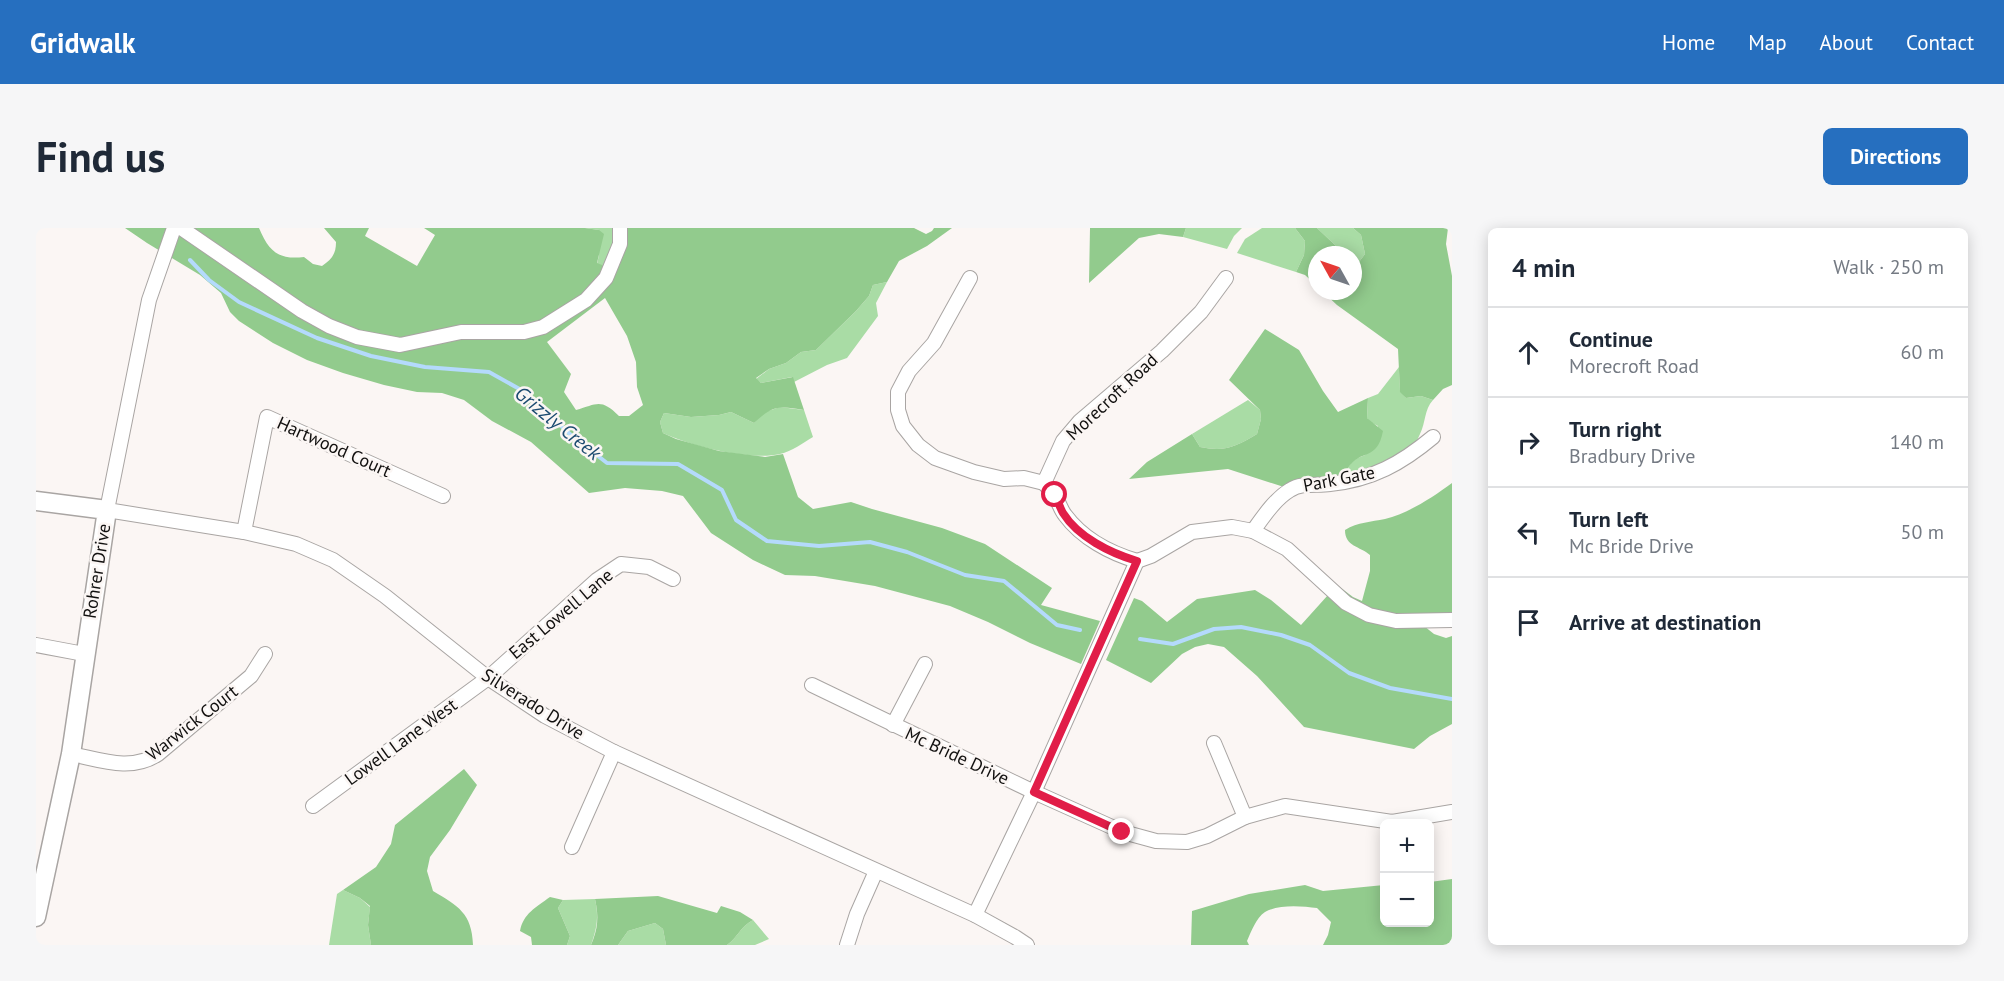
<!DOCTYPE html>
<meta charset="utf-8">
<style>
body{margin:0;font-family:"PT Sans",sans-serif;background:#f6f6f7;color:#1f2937}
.controls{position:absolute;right:18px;bottom:18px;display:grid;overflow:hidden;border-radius:9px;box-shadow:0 3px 15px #0003}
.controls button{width:54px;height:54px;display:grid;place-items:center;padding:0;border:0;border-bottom:2px solid #e0e1e3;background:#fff;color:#1f2937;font:30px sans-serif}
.compass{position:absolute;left:1272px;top:18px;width:54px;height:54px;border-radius:50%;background:#fff;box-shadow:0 3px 15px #0003;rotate:310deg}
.stop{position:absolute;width:18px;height:18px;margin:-14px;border:4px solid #e11d48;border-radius:50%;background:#fff}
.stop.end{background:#e11d48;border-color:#fff;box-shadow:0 2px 6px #0008}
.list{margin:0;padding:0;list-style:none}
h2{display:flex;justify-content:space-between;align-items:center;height:78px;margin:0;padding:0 24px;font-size:26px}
h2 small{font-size:20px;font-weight:400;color:#747a83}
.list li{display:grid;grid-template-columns:39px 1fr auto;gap:18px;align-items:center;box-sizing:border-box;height:90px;padding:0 24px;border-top:2px solid #e0e1e3}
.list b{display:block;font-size:22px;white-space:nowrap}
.list p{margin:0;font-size:20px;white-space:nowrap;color:#747a83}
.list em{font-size:20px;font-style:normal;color:#747a83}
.icon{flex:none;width:33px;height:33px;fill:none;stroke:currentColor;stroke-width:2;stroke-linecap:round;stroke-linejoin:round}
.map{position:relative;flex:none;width:1416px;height:717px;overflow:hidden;border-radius:9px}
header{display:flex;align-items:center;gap:36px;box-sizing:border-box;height:84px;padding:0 30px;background:#266fbf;color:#fff}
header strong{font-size:28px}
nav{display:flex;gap:33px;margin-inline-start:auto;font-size:21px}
.intro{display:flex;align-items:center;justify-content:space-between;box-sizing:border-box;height:144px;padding:0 36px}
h1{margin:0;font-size:42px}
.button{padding:15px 27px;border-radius:9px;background:#266fbf;color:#fff;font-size:21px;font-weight:700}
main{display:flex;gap:36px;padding:0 36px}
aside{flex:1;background:#fff;border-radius:9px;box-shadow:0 3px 15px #0003}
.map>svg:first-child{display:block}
.green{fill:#a9dca5}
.forest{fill:#92cb8d;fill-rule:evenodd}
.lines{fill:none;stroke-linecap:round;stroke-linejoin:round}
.stream{stroke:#b4dafc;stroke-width:4}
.street-casing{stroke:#a9a5a3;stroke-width:16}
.secondary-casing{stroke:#a9a5a3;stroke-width:21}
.street{stroke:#fff;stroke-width:14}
.secondary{stroke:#fff;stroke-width:18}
.route{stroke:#e11d48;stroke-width:8}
.labels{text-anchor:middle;stroke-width:5;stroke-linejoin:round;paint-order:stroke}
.street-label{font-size:18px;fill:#11100f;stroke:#fbf6f4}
.water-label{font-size:20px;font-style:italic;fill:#1d4c71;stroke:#fbf6f4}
</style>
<header>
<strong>Gridwalk</strong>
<nav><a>Home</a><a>Map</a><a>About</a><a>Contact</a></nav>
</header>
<div class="intro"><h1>Find us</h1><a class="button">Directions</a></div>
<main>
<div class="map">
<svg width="1416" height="717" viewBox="0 0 1416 717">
<rect width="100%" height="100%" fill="#fbf6f4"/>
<g class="green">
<path d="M 549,0 L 578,0 L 577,23 L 571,39 L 561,36 L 563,27 L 563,2 Z"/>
<path d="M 1150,0 L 1206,0 L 1198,8 L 1191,21 L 1147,9 Z"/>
<path d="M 1226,0 L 1259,0 L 1269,13 L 1268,27 L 1260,44 L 1201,25 L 1209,11 Z"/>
<path d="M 1281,0 L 1317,0 L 1325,7 L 1329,26 L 1317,42 L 1317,27 L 1301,27 L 1299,17 Z"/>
<path d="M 851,54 L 840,75 L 842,88 L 811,130 L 791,137 L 758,154 L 756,149 L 725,155 L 720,151 L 733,141 L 750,135 L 765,124 L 780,122 L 820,83 L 833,68 L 837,57 Z"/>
<path d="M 1363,139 L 1364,163 L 1370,170 L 1385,168 L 1397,172 C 1388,182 1390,194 1384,206 C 1374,232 1336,239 1313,248 L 1312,240 L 1317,232 L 1329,227 L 1342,198 L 1334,194 L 1331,190 L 1332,170 L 1342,166 Z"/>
<path d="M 1212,172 L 1224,182 L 1225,191 L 1221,206 C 1199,219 1189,224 1164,219 L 1156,206 Z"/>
<path d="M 744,179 L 768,182 L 777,209 C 767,215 756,223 744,226 C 715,233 654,218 627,205 L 624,194 L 628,185 L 655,189 L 683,187 L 695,184 L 718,195 L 726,185 Z"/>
<path d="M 307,662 L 324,670 L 334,679 L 332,697 L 335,717 L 293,717 L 301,666 Z"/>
<path d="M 559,671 C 563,689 561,700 555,717 L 531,717 L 534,708 L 522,680 L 527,672 Z"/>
<path d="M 717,692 L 733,711 L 719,717 L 691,717 C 703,708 703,700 717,692 Z"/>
<path d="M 619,695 L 627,701 L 630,717 L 582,717 L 592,703 Z"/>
</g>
<g class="forest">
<path d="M 89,0 L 135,0 L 151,12 L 156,0 L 223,0 C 233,24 243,32 268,29 L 277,36 L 286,38 C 296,31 300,26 300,14 L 288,0 L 333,0 L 329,8 L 381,38 L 399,7 L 388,0 L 549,0 L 563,2 L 568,6 L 561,35 L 571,39 L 588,0 L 878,0 L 890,6 L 896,3 L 898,0 L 916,0 L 891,18 L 863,33 L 851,54 L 837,57 L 833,68 L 820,83 L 780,122 L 765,124 L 750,135 L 733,141 L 720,150 L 725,155 L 757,149 L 768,182 C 743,178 737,177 718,195 L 695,184 L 683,187 L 655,189 L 628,185 L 624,194 L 627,205 L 640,211 L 683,223 L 729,229 L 747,226 L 762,269 L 777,281 L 815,274 L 836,281 L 906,300 L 949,316 L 1016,360 L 1005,377 L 1064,393 L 1045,436 L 994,415 L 952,394 L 914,378 L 839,358 L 779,348 L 749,347 L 717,332 L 675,305 L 647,268 L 626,263 L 589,260 L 553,265 L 495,214 L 456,193 L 428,172 L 406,165 L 381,164 L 348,157 L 307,145 L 271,132 L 237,115 L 203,93 L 194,84 L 185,65 L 164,47 L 111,15 ZM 569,70 L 591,108 L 600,134 L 601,159 L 607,177 L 593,188 L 583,188 C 565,170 561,176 540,182 L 528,164 L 535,146 L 511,114 Z"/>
<path d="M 1054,0 L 1150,0 L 1147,9 L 1123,6 L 1103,10 L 1053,55 Z"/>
<path d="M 1259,0 L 1281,0 L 1299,17 L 1301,27 L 1281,27 L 1281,58 L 1269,47 L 1260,44 L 1268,27 L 1269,13 Z"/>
<path d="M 1317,0 L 1412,0 L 1410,16 L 1416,48 L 1416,157 L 1407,161 L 1397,172 L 1385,168 L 1370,170 L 1364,164 L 1362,121 L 1301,77 L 1286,63 L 1317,63 L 1317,42 L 1329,26 L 1325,7 Z"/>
<path d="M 1229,101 L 1263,122 L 1287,163 L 1302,184 L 1332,170 L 1331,190 L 1347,203 C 1341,234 1325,220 1312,240 L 1313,248 L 1262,252 L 1248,259 L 1192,241 L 1093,251 L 1111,234 L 1156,206 L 1164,219 C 1189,224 1199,219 1221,206 L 1225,191 L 1224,182 L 1193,152 Z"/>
<path d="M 1416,255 L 1416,390 L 1388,398 L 1398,406 L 1410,410 L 1416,408 L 1416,496 L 1394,508 L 1378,521 L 1268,499 L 1221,448 L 1188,419 L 1172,416 L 1159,419 L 1146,426 L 1115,455 L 1070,432 L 1098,370 L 1106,373 L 1131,394 L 1161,371 L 1219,362 L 1235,372 L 1265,397 L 1301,357 L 1317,369 L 1326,373 L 1334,343 L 1334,327 C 1324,318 1309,319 1309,302 C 1322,294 1335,294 1349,291 C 1373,285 1397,269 1416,255 Z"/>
<path d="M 428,541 L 441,557 L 414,602 L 394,629 L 391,643 L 397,663 C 422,678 436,685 437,717 L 335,717 L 332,697 L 334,678 L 324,670 L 307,662 L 340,639 L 355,616 L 359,597 Z"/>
<path d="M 1416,651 L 1416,717 L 1287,717 L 1292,707 L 1295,694 L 1281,680 C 1266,678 1243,676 1229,684 C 1220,690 1215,704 1211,713 L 1213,717 L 1155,717 L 1156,683 L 1213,666 L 1269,657 L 1287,663 L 1348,657 L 1348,694 L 1394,694 L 1394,654 Z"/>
<path d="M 622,668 L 681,685 L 685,678 L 704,684 L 717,692 C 703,700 703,708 691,717 L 630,717 L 627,701 L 619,695 L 592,703 L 582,717 L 555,717 C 562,701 563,689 559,671 Z"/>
<path d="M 514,669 L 527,672 L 522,680 L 534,708 L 531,717 L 496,717 L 495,709 L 484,703 C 487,686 500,679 514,669 Z"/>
</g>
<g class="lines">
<g class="stream">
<path d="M 154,32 L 173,52 L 203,74 L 281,110 L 335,128 L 389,139 L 453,144 L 487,163 L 535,207 L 571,235 L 642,236 L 686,262 L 700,292 L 731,313 L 783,318 L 834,314 L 871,324 L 929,347 L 968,353 L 1021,397 L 1044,402"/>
<path d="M 1104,411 L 1137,416 L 1178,401 L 1205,399 L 1245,407 L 1274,417 L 1313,445 L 1354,460 L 1416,471"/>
</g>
<defs>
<g id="street">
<path d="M 138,0 L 113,72 L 71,282 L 208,304 L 260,316 L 297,332 L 349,368 L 452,450 L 509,488 L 578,524 L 939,687 L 979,709 L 991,717"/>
<path d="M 145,0 L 266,83 L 293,98 L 321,109 L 364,117 L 425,104 L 488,104 L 507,99 L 550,72 L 570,50 L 584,16 L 584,0"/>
<path d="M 934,50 L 898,115 L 873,143 L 862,164 L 862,182 L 867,198 L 882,217 L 899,230 L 938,244 L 968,251 L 988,250 L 1008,255"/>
<path d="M 1217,303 C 1227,289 1239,271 1254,262 C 1266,254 1281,258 1294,256 C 1336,252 1366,235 1397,209"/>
<path d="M 208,304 L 231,189 L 407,268"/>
<path d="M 1101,333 C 1074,325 1046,310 1029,287 C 1025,282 1023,275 1020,270 C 1017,264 1012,260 1008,255 L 1027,213 L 1044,193 L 1126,123 L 1165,84 L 1190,50"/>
<path d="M 1101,333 L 1115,328 L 1156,304 L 1196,299 L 1217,303 L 1251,321 L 1310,375 L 1333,387 L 1360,393 L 1416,392"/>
<path d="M 0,417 L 48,426"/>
<path d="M 776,457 L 998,564 L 1087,604 L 1120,613 L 1151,614 L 1171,608 L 1209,589 L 1249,578 L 1356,594 L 1416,584"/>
<path d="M 857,497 L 889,436"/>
<path d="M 1178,515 L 1209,589"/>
<path d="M 35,526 C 65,532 95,544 122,526 L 215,448 L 229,426"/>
<path d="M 277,578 L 452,450 L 561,352 L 585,336 L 613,339 L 637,351"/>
<path d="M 536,619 L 578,524"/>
<path d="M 939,687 L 998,564 L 1101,333"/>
<path d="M 811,717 L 821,686 L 840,643"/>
</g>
<path id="secondary" d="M 0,273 L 71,282 L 35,526 L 0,689"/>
</defs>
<use href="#street" class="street-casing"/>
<use href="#secondary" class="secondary-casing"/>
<use href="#street" class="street"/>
<use href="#secondary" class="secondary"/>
</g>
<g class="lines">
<path class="route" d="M 1019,267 C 1022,273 1024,280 1027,285 C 1042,309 1074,325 1101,333 L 998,564 L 1086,604"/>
</g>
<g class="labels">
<g class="street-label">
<text transform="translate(1076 169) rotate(-43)" y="6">Morecroft Road</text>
<text transform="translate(298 219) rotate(24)" y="6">Hartwood Court</text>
<text transform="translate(1303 251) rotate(-11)" y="6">Park Gate</text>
<text transform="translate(61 343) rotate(-81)" y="6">Rohrer Drive</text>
<text transform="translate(525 386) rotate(-40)" y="6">East Lowell Lane</text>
<text transform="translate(497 476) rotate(32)" y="6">Silverado Drive</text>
<text transform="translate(156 495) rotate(-38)" y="6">Warwick Court</text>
<text transform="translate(365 514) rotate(-36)" y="6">Lowell Lane West</text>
<text transform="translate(921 528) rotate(25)" y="6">Mc Bride Drive</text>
</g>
<g class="water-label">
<text transform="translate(522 195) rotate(39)" y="7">Grizzly Creek</text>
</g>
</g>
</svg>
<div class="controls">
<button>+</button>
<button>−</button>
</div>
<svg class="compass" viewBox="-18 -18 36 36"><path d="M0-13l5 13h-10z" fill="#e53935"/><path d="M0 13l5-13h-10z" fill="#747a83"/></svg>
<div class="stop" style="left:1019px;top:267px"></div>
<div class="stop end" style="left:1086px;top:604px"></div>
</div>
<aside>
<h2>4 min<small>Walk · 250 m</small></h2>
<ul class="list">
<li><svg class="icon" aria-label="ahead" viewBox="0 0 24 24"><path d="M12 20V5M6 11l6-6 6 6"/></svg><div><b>Continue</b><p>Morecroft Road</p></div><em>60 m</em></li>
<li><svg class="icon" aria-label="right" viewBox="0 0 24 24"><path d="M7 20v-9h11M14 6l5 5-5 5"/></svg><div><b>Turn right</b><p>Bradbury Drive</p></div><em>140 m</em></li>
<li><svg class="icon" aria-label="left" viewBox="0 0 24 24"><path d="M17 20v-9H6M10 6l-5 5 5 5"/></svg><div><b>Turn left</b><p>Mc Bride Drive</p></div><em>50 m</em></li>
<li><svg class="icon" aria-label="arrive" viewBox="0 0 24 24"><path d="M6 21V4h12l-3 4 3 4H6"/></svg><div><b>Arrive at destination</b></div></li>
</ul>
</aside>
</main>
